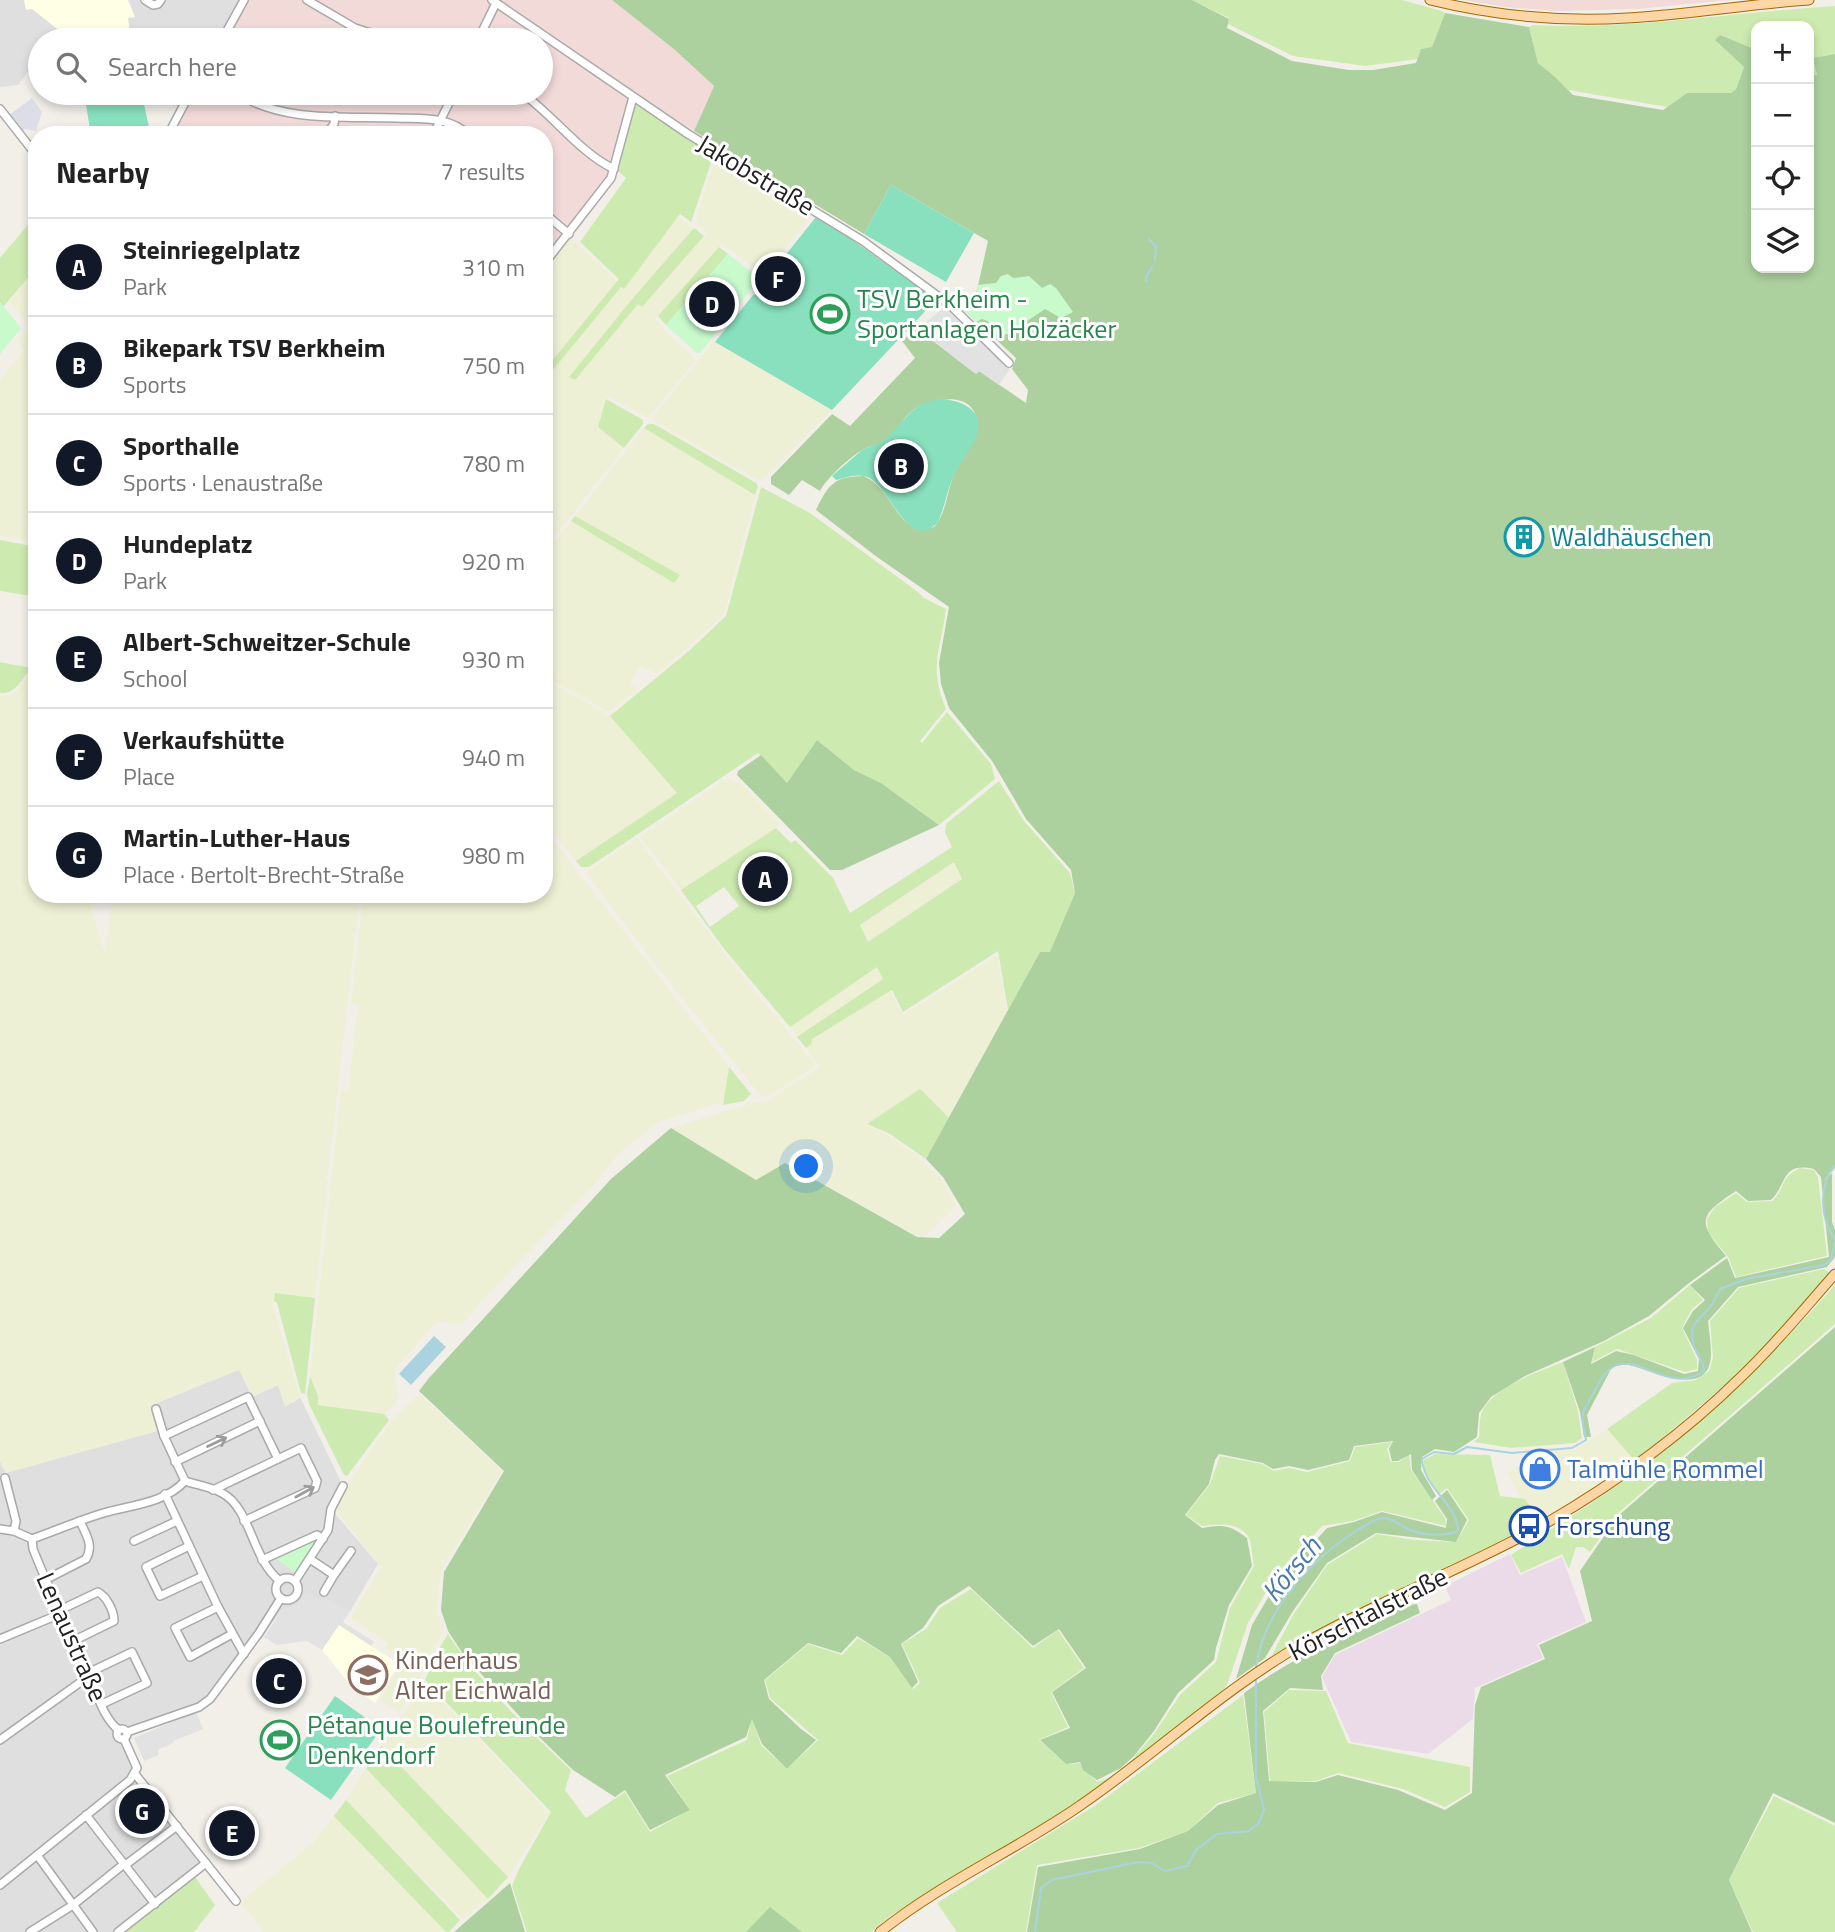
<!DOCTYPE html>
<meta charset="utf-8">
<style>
body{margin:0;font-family:"Titillium Web",sans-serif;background:#f6f6f6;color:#222}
.controls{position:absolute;right:21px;top:21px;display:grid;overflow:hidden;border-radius:14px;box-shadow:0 4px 10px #0003}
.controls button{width:63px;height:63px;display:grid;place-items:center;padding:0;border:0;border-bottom:2px solid #e0e0e0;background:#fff;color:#222;font:35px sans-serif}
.you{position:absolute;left:807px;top:1167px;width:24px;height:24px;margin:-18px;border:5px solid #fff;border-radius:50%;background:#1a73e8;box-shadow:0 0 0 10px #1a73e833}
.badge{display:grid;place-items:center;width:46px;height:46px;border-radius:50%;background:#111827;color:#fff;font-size:23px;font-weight:700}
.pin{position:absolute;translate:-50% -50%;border:4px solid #fff;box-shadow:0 2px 7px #0006}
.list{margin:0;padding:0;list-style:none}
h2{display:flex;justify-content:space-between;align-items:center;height:91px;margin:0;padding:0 28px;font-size:30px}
h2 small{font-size:23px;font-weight:400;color:#767676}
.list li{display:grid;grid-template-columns:46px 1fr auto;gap:21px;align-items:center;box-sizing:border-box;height:98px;padding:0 28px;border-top:2px solid #e0e0e0}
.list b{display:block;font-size:26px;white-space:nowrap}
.list p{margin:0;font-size:23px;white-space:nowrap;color:#767676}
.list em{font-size:23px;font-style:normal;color:#767676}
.icon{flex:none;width:38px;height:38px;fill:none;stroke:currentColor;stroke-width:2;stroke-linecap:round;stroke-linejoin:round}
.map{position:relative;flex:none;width:1835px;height:1932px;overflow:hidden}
.search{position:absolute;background:#fff;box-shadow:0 4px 10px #0003;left:28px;top:28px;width:525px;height:77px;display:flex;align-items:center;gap:18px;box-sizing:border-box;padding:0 24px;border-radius:38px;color:#767676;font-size:26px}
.panel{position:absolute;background:#fff;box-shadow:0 4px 10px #0003;left:28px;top:126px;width:525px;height:777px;border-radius:28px}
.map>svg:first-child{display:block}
.residential{fill:#e0dfdf}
.commercial{fill:#f2dad9}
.industrial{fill:#ebdbe8}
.education{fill:#ffffe5}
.farmland{fill:#eef0d5;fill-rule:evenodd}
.grass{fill:#cdebb0;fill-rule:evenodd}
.forest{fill:#add19e}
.park{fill:#c8facc}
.pitch{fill:#88e0be}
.parking{fill:#e2e2e2}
.plaza{fill:#dddde8}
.water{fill:#aad3df}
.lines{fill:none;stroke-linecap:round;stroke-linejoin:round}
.stream{stroke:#aad3df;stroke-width:2}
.minor-casing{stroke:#a9a9a9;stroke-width:10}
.major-casing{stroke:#a06b00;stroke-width:11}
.minor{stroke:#fff;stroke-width:7}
.major{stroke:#fcd6a4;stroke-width:9}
.oneway{stroke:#9c9c9c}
.labels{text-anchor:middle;stroke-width:6;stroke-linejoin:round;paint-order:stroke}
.street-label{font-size:26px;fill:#222;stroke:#fff}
.leisure-label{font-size:26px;fill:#27864d;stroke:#fff;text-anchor:start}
.culture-label{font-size:26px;fill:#0d838f;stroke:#fff;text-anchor:start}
.shop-label{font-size:26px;fill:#366cbe;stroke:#fff;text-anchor:start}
.transit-label{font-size:26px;fill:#164399;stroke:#fff;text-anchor:start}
.education-label{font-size:26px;fill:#785e54;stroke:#fff;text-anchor:start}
.water-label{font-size:28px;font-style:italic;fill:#4a7aab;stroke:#fff}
</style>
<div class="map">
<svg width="1835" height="1932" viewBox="0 0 1835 1932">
<rect width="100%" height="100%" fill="#f2efe9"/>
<g class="residential">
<path d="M 0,0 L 239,0 L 216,40 L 40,40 L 40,59 L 38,59 L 18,85 L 0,87 Z"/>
<path d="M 240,1369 L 252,1397 L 278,1385 L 293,1403 L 300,1397 L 343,1486 L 331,1509 L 378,1564 L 349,1613 L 325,1598 L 322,1601 L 306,1593 L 298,1605 L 282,1610 L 211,1702 L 130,1736 L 126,1744 L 134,1759 L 135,1774 L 206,1863 L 118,1932 L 0,1932 L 0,1461 L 6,1473 L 158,1430 L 150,1406 Z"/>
</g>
<g class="commercial">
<path d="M 247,0 L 612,0 L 675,50 L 714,86 L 694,131 L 633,92 L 629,100 L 616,153 L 605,181 L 544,259 L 544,135 L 172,135 L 195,93 L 541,93 L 541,40 L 225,40 Z"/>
<path d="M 1464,0 L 1730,0 L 1637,9 L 1556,11 L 1505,7 Z"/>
</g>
<path class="industrial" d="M 1510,1554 L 1520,1575 L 1562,1557 L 1586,1622 L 1537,1644 L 1543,1658 L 1475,1688 L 1473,1719 L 1428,1754 L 1351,1742 L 1322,1677 L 1335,1655 L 1451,1600 L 1445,1586 Z"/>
<g class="education">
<path d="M 24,0 L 128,0 L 135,17 L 128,18 L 131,40 L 119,40 L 118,35 L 90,40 L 71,40 L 32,9 L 26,10 Z"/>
<path d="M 339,1625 L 399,1664 L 375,1703 L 351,1686 L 322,1650 Z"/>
</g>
<g class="farmland">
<path d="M 716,156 L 812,212 L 812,214 L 764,275 L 722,244 L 655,320 L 696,360 L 648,418 L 608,396 L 598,427 L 624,448 L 545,549 L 544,268 L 570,237 L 617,282 L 546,368 L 621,286 L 624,289 L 678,217 L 694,228 L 633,298 L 569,377 L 638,303 L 642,307 L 707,233 L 695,224 Z"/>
<path d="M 37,267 L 37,542 L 0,536 L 0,380 L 24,350 L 18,340 L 29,326 L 10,301 Z"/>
<path d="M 714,341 L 832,410 L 762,481 L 734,467 L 651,419 Z"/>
<path d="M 644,428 L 755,495 L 727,604 L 722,617 L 657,674 L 640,665 L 630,683 L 638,690 L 609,712 L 544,676 L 544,555 L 571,521 L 617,548 L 680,575 L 575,516 Z"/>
<path d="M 37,666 L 37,894 L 360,894 L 356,934 L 352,934 L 355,938 L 328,1175 L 325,1178 L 328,1180 L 315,1298 L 276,1293 L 273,1307 L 300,1397 L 285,1407 L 278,1385 L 252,1397 L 239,1370 L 150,1405 L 158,1431 L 5,1473 L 0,1461 L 0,696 L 12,696 ZM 92,902 L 110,904 L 114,908 L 110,911 L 105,953 L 90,906 Z"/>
<path d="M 544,679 L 610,716 L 677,793 L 576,861 L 544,819 Z"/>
<path d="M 729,778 L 740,783 L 779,823 L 776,828 L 681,890 L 640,837 L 724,780 Z"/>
<path d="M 544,828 L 729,1067 L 723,1102 L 659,1122 L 619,1153 L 593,1186 L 481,1301 L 462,1325 L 437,1321 L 398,1366 L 395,1374 L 398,1395 L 395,1404 L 384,1414 L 318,1405 L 310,1376 L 341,1090 L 348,1091 L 358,1005 L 351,1004 L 363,894 L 544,894 Z"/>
<path d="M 637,838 L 728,958 L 816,1066 L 768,1096 L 762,1097 L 667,980 L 587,874 L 588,871 Z"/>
<path d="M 955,862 L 962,879 L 869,942 L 860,926 Z"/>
<path d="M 997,955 L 1007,1013 L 949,1118 L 920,1089 L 867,1124 L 868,1126 L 889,1136 L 918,1157 L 941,1179 L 956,1205 L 928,1234 L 922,1236 L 915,1235 L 786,1163 L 756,1181 L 671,1128 L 756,1102 L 764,1103 L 820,1067 L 806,1048 L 811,1044 L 811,1039 L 890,991 L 903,1015 Z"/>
<path d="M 877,966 L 883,979 L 797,1037 L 790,1027 Z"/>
<path d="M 419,1394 L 502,1471 L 441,1570 L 436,1610 L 444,1629 L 421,1676 L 399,1713 L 380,1699 L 404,1660 L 385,1648 L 388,1643 L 351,1618 L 381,1567 L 335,1509 L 346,1487 L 392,1420 Z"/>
<path d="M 1607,1429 L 1635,1461 L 1545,1517 L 1535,1515 L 1525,1499 L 1520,1498 L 1507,1473 L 1544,1452 L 1574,1450 Z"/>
<path d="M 425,1683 L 549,1813 L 508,1877 L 381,1746 Z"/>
<path d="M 366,1768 L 488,1899 L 463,1919 L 346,1800 Z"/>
<path d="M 334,1816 L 446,1932 L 264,1932 L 240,1902 L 312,1844 Z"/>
</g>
<g class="grass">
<path d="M 1192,0 L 1402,0 L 1442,11 L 1445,13 L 1432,47 L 1421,49 L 1418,59 L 1365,66 L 1293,56 L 1228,24 L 1229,18 Z"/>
<path d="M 1835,6 L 1835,54 L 1813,58 L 1817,75 L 1814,77 L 1809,76 L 1809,26 L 1756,26 L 1756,50 L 1715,40 L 1744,67 L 1736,89 L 1731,93 L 1687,93 L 1667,107 L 1568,90 L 1538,63 L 1529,27 L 1532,25 C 1635,30 1733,12 1835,6 Z"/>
<path d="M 639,104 L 714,154 L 691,222 L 680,214 L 624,289 L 621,287 L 552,371 L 546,368 L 619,279 L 580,242 L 626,178 L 618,171 L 633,106 Z"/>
<path d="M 37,214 L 37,267 L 3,307 L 0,302 L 0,258 Z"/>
<path d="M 694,228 L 704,236 L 642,307 L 638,304 L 575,380 L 569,377 L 633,298 Z"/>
<path d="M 719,247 L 728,254 L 666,325 L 658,316 Z"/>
<path d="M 606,399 L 643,420 L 643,424 L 624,448 L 598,427 Z"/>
<path d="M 648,424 L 654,424 L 756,483 L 758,486 L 755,495 L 644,428 Z"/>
<path d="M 761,487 L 810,513 L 918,592 L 924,598 L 946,609 C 941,650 928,666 946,709 L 920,741 L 922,743 L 947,712 L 991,764 L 995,779 L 939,825 L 881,783 L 854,770 L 817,740 L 787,783 L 758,753 L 589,867 L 581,867 L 576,861 L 677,793 L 610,716 L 690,650 L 726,616 Z"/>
<path d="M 575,516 L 680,575 L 674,583 L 571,521 Z"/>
<path d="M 0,540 L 37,547 L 37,597 L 0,591 Z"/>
<path d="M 0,662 L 31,668 C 22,679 15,695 0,693 Z"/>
<path d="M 999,781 L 1024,821 L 1070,873 L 1075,893 L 1050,953 L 1040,952 L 1008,1010 L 998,951 L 903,1012 L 892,990 L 890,991 L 812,1039 L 811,1044 L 806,1048 L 797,1037 L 883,979 L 877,967 L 790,1027 L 725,950 L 681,890 L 776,828 L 791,843 L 795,840 L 833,878 L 850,913 L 952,847 L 945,833 L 946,824 ZM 954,862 L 962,879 L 868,942 L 860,925 ZM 724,887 L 739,906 L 710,927 L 696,906 Z"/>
<path d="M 729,1067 L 751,1094 L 744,1101 L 723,1105 Z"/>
<path d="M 920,1089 L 949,1118 L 926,1159 L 890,1134 L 867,1124 Z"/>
<path d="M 1800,1168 L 1814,1170 L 1818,1177 L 1827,1256 L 1736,1277 L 1728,1257 L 1708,1232 L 1707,1219 L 1715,1207 L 1736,1193 L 1747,1202 L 1772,1201 C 1787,1187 1778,1179 1800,1168 Z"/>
<path d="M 1824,1269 L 1830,1273 L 1744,1369 L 1635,1461 L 1607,1429 L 1672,1383 L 1696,1380 L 1709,1371 L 1713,1358 L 1710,1321 L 1739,1288 Z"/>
<path d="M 1690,1285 L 1703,1300 L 1692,1309 L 1682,1328 L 1697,1360 L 1697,1369 L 1685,1372 L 1617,1349 L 1592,1362 L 1595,1347 L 1651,1318 Z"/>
<path d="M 1835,1285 L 1835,1324 L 1616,1515 L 1590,1552 L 1583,1547 L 1576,1547 L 1569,1569 L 1562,1554 L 1521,1573 L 1511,1555 C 1559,1524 1608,1494 1653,1459 C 1720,1408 1779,1348 1835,1285 Z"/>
<path d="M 275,1293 L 315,1298 L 305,1394 L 301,1393 L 277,1303 L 274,1301 Z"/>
<path d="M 1563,1362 L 1578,1411 L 1582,1438 L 1575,1443 L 1511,1448 L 1474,1442 L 1479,1437 C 1480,1430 1479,1421 1481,1415 C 1488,1389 1540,1371 1563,1362 Z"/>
<path d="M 310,1376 L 318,1396 L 318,1405 L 384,1414 L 389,1420 L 347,1476 L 344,1475 L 309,1404 L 307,1394 Z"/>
<path d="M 1392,1442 L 1387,1449 L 1391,1462 L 1399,1462 L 1409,1454 L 1411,1470 L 1445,1518 L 1446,1526 L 1382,1511 L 1353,1521 L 1322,1526 L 1273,1580 L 1248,1623 L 1227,1685 L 1219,1695 L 1124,1769 L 1154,1734 L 1180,1695 L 1216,1662 L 1230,1608 L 1254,1566 C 1252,1558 1252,1545 1249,1538 C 1239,1521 1218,1524 1202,1526 L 1186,1515 L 1210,1484 L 1220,1456 L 1262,1464 L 1274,1471 L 1289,1468 L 1307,1472 L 1350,1461 L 1355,1447 Z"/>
<path d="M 1435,1454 L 1490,1455 L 1500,1496 L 1525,1499 L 1535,1515 L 1522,1521 L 1526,1529 L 1330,1623 L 1270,1659 L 1293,1615 L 1327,1565 L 1377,1534 L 1414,1540 L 1456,1542 L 1469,1520 L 1447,1488 L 1439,1494 L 1424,1470 L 1424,1460 Z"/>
<path d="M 971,1589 L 1033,1648 L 1058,1630 L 1084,1668 L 1051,1692 L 1068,1727 L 1039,1740 L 1066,1764 L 1079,1763 L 1097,1782 L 1114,1776 L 1037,1828 L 890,1916 L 871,1932 L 802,1932 L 770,1908 L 746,1932 L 527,1932 L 512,1886 L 519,1869 L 551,1812 L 425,1680 L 439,1649 L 448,1634 C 481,1685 527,1728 571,1770 L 565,1790 L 586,1818 L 625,1792 L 650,1832 L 690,1810 L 667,1776 L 747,1740 L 752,1717 L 761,1745 L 787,1769 L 818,1740 L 770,1698 L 765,1680 L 808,1644 L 842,1655 L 858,1638 L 890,1657 L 913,1689 L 920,1683 L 902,1644 L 926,1629 L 940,1608 Z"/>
<path d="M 1289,1690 L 1326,1691 L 1348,1743 L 1470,1767 L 1470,1792 L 1445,1807 L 1403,1789 L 1338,1773 L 1316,1781 L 1270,1781 L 1264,1712 Z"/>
<path d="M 1243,1695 L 1256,1793 L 1218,1803 L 1188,1831 L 1139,1848 L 1037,1865 L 1026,1932 L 957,1932 L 937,1903 L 1096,1805 Z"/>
<path d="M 381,1746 L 508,1877 L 488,1899 L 366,1768 Z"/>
<path d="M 1774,1796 L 1835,1826 L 1835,1932 L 1753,1932 L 1729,1880 Z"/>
<path d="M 346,1800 L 460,1920 L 449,1932 L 446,1932 L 334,1816 Z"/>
<path d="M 195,1877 L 215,1905 L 194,1932 L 126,1932 Z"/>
</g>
<g class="forest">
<path d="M 612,0 L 1192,0 L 1229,19 L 1227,28 L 1292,61 L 1349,70 L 1373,70 L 1416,63 L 1421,49 L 1432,47 L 1445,13 L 1529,27 L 1538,63 L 1555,77 L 1573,95 L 1663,110 L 1687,93 L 1731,93 L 1736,89 L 1744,67 L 1715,40 L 1720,35 L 1756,50 L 1756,268 L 1809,268 L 1809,76 L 1817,75 L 1813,58 L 1835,54 L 1835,1168 L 1823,1181 L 1832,1173 L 1832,1222 L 1835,1230 L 1835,1257 L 1827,1267 L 1738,1287 L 1708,1321 C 1709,1332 1711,1343 1711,1354 C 1710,1401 1652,1370 1629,1365 C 1623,1364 1618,1366 1612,1367 L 1587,1415 L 1591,1437 L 1584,1437 L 1580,1412 L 1563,1362 L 1595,1347 L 1591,1364 L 1616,1351 L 1634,1355 L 1684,1374 L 1698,1371 L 1699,1359 L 1683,1328 L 1693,1311 L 1705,1300 L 1690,1285 L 1727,1258 L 1735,1278 L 1829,1257 L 1821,1177 L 1814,1169 C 1781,1162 1788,1183 1771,1200 L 1748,1201 L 1736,1191 C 1698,1216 1697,1221 1726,1256 L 1689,1283 L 1649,1316 L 1604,1341 L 1525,1376 L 1491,1397 L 1479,1413 L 1477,1437 L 1454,1452 L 1435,1449 L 1422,1457 L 1421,1470 L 1436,1496 L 1432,1500 L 1412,1470 L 1411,1454 L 1398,1461 L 1392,1461 L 1389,1449 L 1393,1441 L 1354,1446 L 1349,1460 L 1308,1470 L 1289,1466 L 1273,1469 L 1263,1463 L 1219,1454 L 1215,1460 L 1209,1484 L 1185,1515 L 1202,1528 C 1224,1524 1230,1525 1247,1538 L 1252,1566 L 1229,1605 L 1216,1648 L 1214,1660 L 1178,1693 L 1154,1731 L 1134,1756 L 1121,1768 L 1097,1780 L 1083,1770 L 1080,1762 L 1066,1764 L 1040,1740 L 1070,1728 L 1052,1692 L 1086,1668 L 1059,1629 L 1033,1646 L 969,1586 L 938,1606 L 923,1628 L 901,1644 L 918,1682 L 912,1688 L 890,1657 L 857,1636 L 841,1653 L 808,1643 L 764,1680 L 769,1699 L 801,1729 L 816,1740 L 787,1769 L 762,1744 L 752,1719 L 746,1737 L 665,1775 L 690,1810 L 650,1830 L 625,1790 L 615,1797 L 573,1770 L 535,1733 L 463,1654 L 448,1631 L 441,1610 L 444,1572 L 504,1471 L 419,1391 L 429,1378 L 611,1179 L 671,1128 L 756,1180 L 785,1163 L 917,1237 L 939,1238 L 965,1214 L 943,1177 L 926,1159 L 1040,952 L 1050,952 L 1075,893 L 1071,870 L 1026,819 L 992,761 L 949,708 L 941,684 L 939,663 L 949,607 L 877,557 L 816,510 C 829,484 833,477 864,476 C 895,490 898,540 934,527 C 947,513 947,489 955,472 C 961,461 978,436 977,423 C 975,389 930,398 912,411 C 902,419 897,432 886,439 C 879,445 869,446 862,450 C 849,458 826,479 820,491 L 802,480 L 789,495 L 771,484 L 771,477 L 832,414 L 850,426 L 915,358 L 902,341 L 916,328 L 976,374 L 979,371 L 1026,403 L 1028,390 L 1012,369 L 1016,358 L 963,309 L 977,290 L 988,241 L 891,185 L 864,234 L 694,131 L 714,86 L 675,50 Z"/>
<path d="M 817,740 L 854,770 L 881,783 L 939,825 L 842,870 L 830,870 L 737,775 L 738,771 L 761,755 L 787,783 Z"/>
<path d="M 1835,1327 L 1835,1823 L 1773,1793 L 1729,1880 L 1752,1932 L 1027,1932 L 1038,1867 L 1140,1849 L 1188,1831 L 1218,1805 L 1256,1793 L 1244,1693 C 1294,1656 1352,1632 1408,1605 L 1417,1604 L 1420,1613 L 1335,1653 L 1321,1676 L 1323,1690 L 1290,1688 L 1263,1711 L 1269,1781 L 1316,1782 L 1338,1775 L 1398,1790 L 1445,1810 L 1472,1793 L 1475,1705 L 1481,1687 L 1545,1659 L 1539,1645 L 1592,1621 L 1580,1571 L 1618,1516 Z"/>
<path d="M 1447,1490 L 1467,1520 L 1456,1542 L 1376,1533 L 1327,1563 L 1293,1611 L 1265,1658 L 1236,1679 L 1252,1625 L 1276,1584 L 1327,1528 L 1354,1522 L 1382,1512 L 1446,1528 L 1447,1519 L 1435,1501 Z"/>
<path d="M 510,1883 L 525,1932 L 454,1932 Z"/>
<path d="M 770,1907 L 802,1932 L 746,1932 Z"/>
</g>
<g class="park">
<path d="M 728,254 L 758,277 L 757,282 L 700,353 L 697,353 L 666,325 Z"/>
<path d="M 1008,274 L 1013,278 L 1029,276 L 1042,288 L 1050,284 L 1056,288 L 1073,312 L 1061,318 L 1045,309 L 1008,334 L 999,335 C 994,327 993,322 982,319 L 976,322 L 963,309 L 977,290 L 978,285 L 996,283 L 1001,276 Z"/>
<path d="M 0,302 L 21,328 L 0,354 Z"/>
<path d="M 317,1537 L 319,1539 L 297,1574 L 275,1558 Z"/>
</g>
<g class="pitch">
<path d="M 93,93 L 154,93 L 142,95 L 150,132 L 135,135 L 91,135 L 85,99 Z"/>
<path d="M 891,185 L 974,233 L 946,282 L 864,234 Z"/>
<path d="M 816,217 L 847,236 L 933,298 L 932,304 L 832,410 L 715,342 L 753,295 L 761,292 L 764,282 Z"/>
<path d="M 938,399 C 959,399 987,409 976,437 C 971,450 960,462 954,475 C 947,490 945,507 938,522 C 907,556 890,481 864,476 C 855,474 844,478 836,480 L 832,476 L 862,450 L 885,440 L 911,412 L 922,404 Z"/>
<path d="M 335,1696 L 381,1729 L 331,1800 L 285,1768 Z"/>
</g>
<g class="parking">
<path d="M 944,307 L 1010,369 L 999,385 L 979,371 L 976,374 L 918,329 Z"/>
<path d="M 306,1593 L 322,1601 L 324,1597 L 349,1613 L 343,1622 L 374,1642 L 371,1646 L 339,1625 L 322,1650 L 307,1641 L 277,1645 L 264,1637 L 283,1609 L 298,1605 Z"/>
<path d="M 196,1712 L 203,1729 L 173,1741 L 173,1743 L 158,1750 L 159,1755 L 144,1761 L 134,1738 Z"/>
</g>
<path class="plaza" d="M 32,98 L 42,112 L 36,131 L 25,129 L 21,131 L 9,115 Z"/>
<path class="water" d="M 434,1336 L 446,1347 L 411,1385 L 399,1374 Z"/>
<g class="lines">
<g class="stream">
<path d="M 1149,239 L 1156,247 L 1155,260"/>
<path d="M 1146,277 L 1152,267"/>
<path d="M 1146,281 L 1147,279"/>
<path d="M 1835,1165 C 1818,1186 1820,1218 1835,1240"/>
<path d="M 1256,1667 C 1264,1610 1311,1559 1358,1530 C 1365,1526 1374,1519 1382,1518 C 1391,1517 1398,1524 1406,1528 C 1422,1536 1442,1537 1458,1531 C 1458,1504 1424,1489 1422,1459 L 1434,1452 L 1454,1454 L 1467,1447 L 1512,1453 L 1572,1448 L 1586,1440 C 1585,1432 1581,1420 1583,1413 C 1585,1405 1592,1397 1596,1389 C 1623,1328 1661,1401 1704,1371 C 1704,1360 1697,1356 1694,1346 C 1687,1321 1701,1321 1712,1304 C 1715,1299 1718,1294 1720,1289 L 1746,1279 L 1824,1265 L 1831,1260 L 1835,1242"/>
<path d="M 1035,1932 L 1041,1888 L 1052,1880 L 1138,1862 L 1151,1863 L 1165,1871 L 1187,1866 L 1196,1850 L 1217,1834 L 1249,1831 L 1259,1823 L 1264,1810 L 1256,1777 L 1256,1680"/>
</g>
<defs>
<g id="minor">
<path d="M 145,0 L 153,5 L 158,4 L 161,0"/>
<path d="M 307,0 L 355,28 L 392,40"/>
<path d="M 492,0 L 688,134 L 863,241 L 950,305 L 1009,363"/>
<path d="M 222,40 L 244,0"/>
<path d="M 478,40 L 496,3"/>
<path d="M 237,93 C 282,123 345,116 397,118 C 423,119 448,116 469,135"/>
<path d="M 522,93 C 553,115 580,153 614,169"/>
<path d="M 0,109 L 37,156"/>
<path d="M 168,135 L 190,93"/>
<path d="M 326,135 L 334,124 L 335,116"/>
<path d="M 433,135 L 454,93"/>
<path d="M 544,213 L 569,234"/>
<path d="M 544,264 L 611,178 L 633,97"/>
<path d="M 156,1409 L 164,1436 L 185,1481"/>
<path d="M 164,1436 L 248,1397 L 278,1459"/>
<path d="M 175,1462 L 260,1421"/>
<path d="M 5,1478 L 16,1521 L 14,1531"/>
<path d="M 185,1481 C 197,1485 211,1487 222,1493 C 251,1508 252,1560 280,1581"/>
<path d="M 213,1490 L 301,1448 L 317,1481 L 315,1488 L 244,1521"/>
<path d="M 165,1494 L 218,1607 L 244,1654"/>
<path d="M 0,1529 L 14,1531 L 32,1539 C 52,1532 73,1523 94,1516 C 124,1505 162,1506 185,1481"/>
<path d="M 32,1539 L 33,1549 C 50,1592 70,1632 88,1674 C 96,1691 104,1720 119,1730"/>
<path d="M 134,1541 L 177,1521"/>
<path d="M 189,1546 L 146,1567 L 160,1596 L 203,1576"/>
<path d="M 310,1559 L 334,1575 L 351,1551"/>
<path d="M 262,1560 L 317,1535 L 323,1539"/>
<circle cx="287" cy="1589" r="11"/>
<path d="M 45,1580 L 86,1559 C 94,1545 86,1535 80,1521"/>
<path d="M 295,1581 L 328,1530 L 331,1509 L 343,1486"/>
<path d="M 324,1592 L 334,1575"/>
<path d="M 218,1607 L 175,1628 L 190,1657 L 232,1634"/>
<path d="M 58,1611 L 98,1592 C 107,1597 114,1611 114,1621 L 73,1641"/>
<path d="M 0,1639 L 60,1614"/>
<path d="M 88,1673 L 132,1652 L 147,1683 L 102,1704"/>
<circle cx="122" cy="1734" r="5"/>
<path d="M 127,1732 L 199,1707 L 210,1699 L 259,1633 L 281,1598"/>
<path d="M 0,1740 L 89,1676"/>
<path d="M 135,1774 L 236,1901"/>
<path d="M 86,1815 L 155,1904"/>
<path d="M 37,1855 L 93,1932"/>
<path d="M 0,1885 L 130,1780 L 137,1768 L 124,1739"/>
<path d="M 30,1932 L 73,1905 L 124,1864 L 128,1863 L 177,1826"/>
<path d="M 118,1932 L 206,1863"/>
</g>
<g id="major">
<path d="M 1430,0 C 1495,16 1560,22 1627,18 C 1688,15 1749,4 1809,0"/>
<path d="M 880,1932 C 941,1883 1014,1851 1078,1807 C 1156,1754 1224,1688 1306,1642 C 1383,1599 1466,1568 1543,1525 C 1614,1484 1682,1435 1740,1378 C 1774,1346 1804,1309 1835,1274"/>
</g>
</defs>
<use href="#minor" class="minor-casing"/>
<use href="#major" class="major-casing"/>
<use href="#minor" class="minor"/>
<use href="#major" class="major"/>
</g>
<defs><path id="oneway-shaft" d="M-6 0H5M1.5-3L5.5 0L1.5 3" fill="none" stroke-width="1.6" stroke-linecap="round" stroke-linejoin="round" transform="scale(1.75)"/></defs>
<g class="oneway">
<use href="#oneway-shaft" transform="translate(217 1442) rotate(-25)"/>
<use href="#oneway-shaft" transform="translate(305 1492) rotate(-29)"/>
</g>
<defs>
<symbol id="stadium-ring" viewBox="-11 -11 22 22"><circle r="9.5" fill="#fff" stroke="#2e9e5b" stroke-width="1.5"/><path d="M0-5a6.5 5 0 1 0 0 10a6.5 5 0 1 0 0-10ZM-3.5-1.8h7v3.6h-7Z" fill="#2e9e5b"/></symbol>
<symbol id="building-ring" viewBox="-11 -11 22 22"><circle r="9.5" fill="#fff" stroke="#0f9aa8" stroke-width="1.5"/><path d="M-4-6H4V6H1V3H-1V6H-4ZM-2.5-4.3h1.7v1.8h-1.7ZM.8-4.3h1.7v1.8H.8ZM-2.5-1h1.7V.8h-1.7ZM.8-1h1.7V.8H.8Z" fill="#0f9aa8"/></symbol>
<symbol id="shop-ring" viewBox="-11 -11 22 22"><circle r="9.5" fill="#fff" stroke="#3f7fe0" stroke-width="1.5"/><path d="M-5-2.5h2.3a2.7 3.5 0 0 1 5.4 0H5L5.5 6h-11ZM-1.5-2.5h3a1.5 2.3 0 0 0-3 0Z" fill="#3f7fe0"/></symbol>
<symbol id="bus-ring" viewBox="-11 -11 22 22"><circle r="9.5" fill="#fff" stroke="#1a4fb4" stroke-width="1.5"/><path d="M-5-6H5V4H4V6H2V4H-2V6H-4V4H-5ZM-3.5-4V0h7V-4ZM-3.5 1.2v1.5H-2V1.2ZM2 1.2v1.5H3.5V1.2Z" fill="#1a4fb4"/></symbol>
<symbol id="school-ring" viewBox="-11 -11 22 22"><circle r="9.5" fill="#fff" stroke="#8d6e63" stroke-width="1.5"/><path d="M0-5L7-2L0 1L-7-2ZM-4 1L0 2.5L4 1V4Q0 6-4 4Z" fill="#8d6e63"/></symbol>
</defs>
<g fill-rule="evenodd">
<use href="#stadium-ring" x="808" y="292" width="44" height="44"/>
<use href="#building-ring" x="1502" y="515" width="44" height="44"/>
<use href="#shop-ring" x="1518" y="1447" width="44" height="44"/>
<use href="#bus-ring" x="1507" y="1504" width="44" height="44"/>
<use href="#school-ring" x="346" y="1653" width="44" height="44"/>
<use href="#stadium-ring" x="258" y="1718" width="44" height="44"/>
</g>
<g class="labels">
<g class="street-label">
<text transform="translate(756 175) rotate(31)" y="9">Jakobstraße</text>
<text transform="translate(1368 1614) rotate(-27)" y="9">Körschtalstraße</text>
<text transform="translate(72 1637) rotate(66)" y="9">Lenaustraße</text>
</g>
<g class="leisure-label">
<text x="857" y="308">TSV Berkheim -<tspan x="857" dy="30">Sportanlagen Holzäcker</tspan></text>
<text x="307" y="1734">Pétanque Boulefreunde<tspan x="307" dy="30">Denkendorf</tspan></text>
</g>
<g class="culture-label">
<text x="1551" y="546">Waldhäuschen</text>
</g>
<g class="shop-label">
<text x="1567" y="1478">Talmühle Rommel</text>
</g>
<g class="transit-label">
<text x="1556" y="1535">Forschung</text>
</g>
<g class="education-label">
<text x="395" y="1669">Kinderhaus<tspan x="395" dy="30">Alter Eichwald</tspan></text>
</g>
<g class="water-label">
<text transform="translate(1291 1569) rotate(-50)" y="10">Körsch</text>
</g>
</g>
</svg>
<div class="controls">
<button>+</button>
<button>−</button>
<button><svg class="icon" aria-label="locate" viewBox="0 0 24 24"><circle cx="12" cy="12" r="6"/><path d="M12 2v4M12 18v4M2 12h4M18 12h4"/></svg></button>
<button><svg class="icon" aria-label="layers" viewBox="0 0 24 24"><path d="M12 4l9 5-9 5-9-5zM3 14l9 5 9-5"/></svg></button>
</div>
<div class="you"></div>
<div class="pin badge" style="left:765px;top:879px">A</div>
<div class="pin badge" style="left:901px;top:466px">B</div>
<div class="pin badge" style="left:279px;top:1681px">C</div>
<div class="pin badge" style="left:712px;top:304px">D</div>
<div class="pin badge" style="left:232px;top:1833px">E</div>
<div class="pin badge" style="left:778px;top:279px">F</div>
<div class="pin badge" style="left:142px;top:1811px">G</div>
<div class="search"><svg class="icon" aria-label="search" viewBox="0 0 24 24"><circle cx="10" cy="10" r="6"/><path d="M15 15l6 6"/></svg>Search here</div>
<section class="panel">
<h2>Nearby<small>7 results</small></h2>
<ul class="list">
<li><span class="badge">A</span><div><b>Steinriegelplatz</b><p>Park</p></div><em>310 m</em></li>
<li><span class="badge">B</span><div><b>Bikepark TSV Berkheim</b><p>Sports</p></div><em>750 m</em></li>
<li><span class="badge">C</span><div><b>Sporthalle</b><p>Sports · Lenaustraße</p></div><em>780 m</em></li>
<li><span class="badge">D</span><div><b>Hundeplatz</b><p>Park</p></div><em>920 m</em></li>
<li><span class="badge">E</span><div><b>Albert-Schweitzer-Schule</b><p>School</p></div><em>930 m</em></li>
<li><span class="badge">F</span><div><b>Verkaufshütte</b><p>Place</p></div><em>940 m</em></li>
<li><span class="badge">G</span><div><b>Martin-Luther-Haus</b><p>Place · Bertolt-Brecht-Straße</p></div><em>980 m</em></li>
</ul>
</section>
</div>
